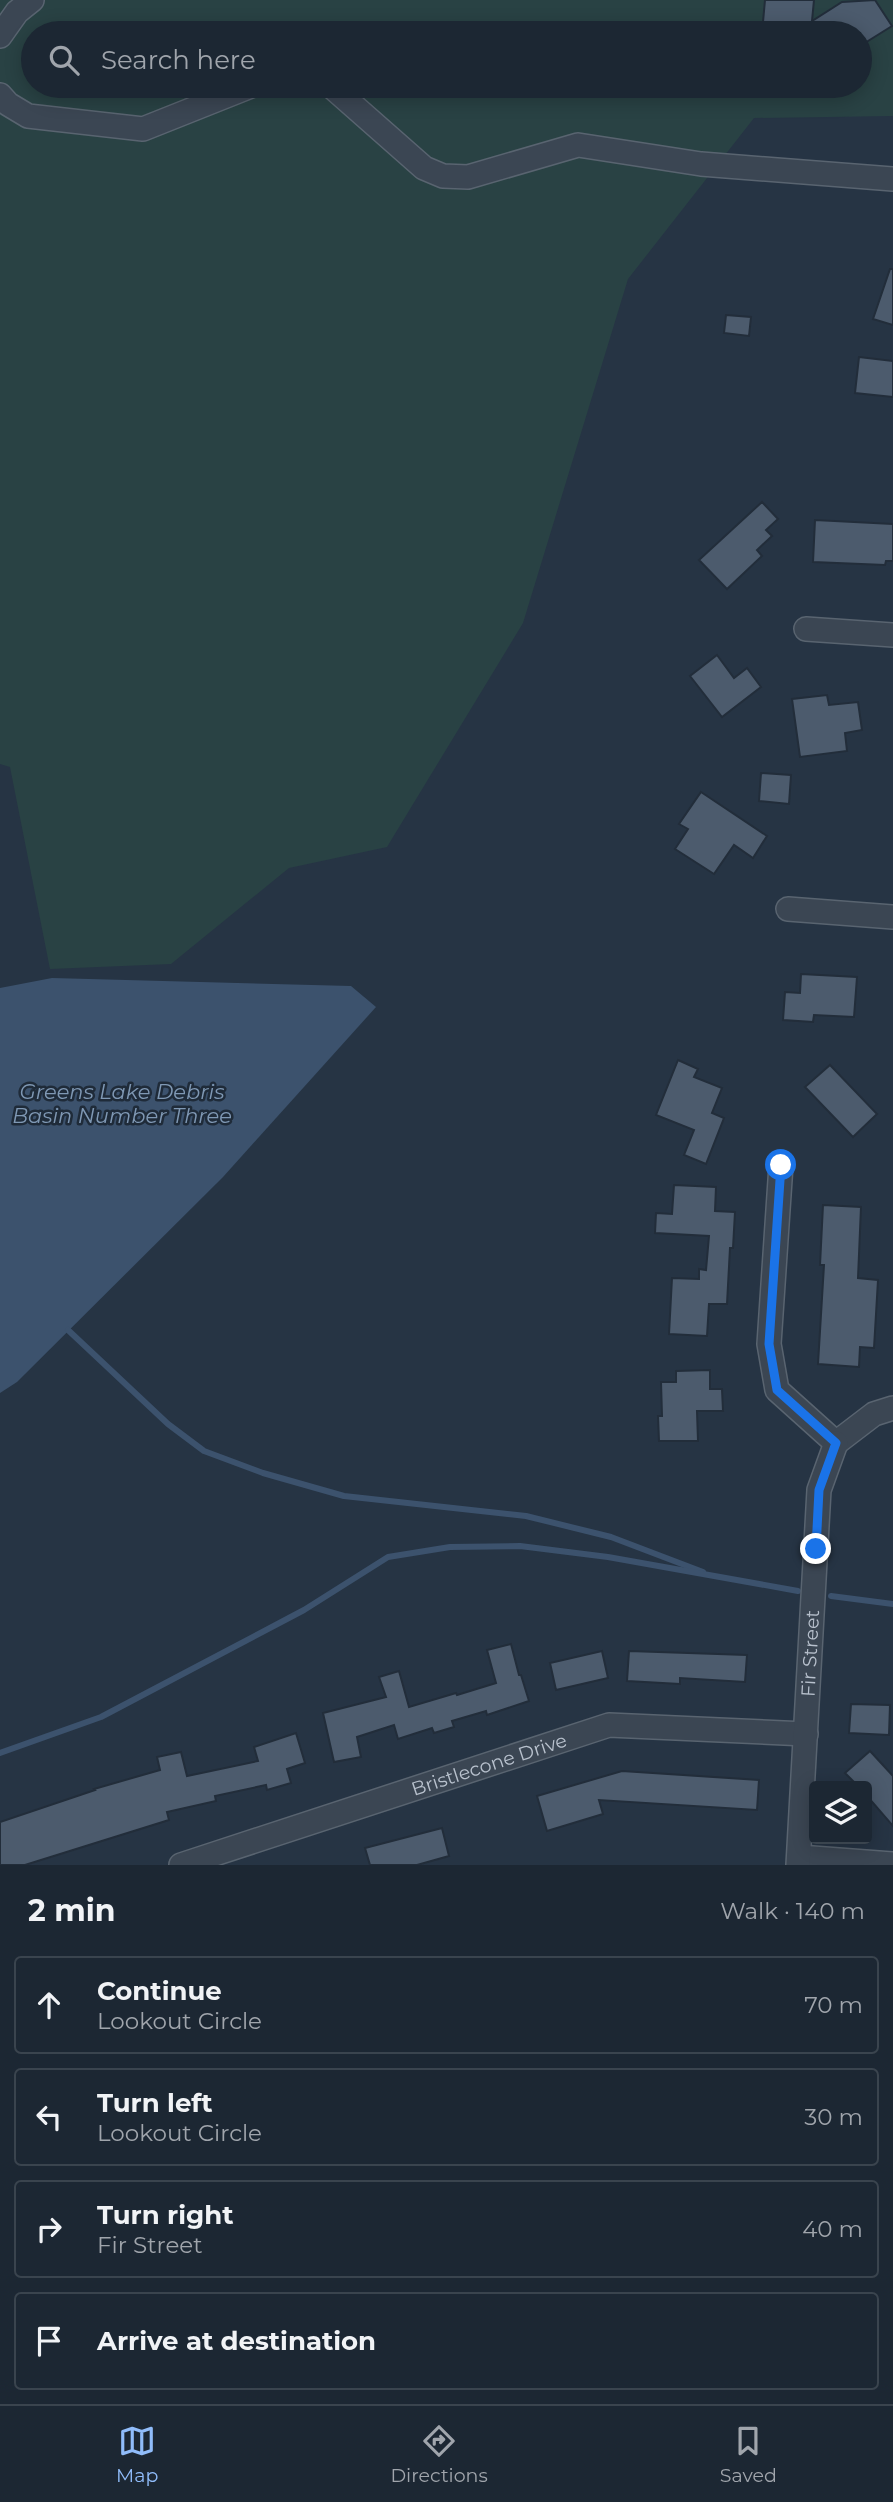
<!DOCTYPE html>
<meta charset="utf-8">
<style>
body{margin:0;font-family:Montserrat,sans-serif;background:#252f3b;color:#f1f3f6}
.controls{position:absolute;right:21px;bottom:21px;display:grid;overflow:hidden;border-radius:7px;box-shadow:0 4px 18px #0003}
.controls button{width:63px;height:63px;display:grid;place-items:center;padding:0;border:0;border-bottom:2px solid #3a444e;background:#1c2733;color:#f1f3f6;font:35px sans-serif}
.stop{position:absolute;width:21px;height:21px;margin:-16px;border:5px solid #1a73e8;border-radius:50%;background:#fff}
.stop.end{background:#1a73e8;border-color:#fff;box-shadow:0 2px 7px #0008}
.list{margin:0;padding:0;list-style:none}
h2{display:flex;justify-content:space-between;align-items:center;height:91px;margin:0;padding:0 28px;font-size:30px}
h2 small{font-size:23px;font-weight:400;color:#a0a5ac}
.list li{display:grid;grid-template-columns:46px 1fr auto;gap:21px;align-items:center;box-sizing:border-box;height:98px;margin:0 14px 14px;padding:0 14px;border:2px solid #3a444e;border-radius:7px}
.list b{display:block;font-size:26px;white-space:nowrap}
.list p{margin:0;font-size:23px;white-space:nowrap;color:#a0a5ac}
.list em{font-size:23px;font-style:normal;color:#a0a5ac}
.icon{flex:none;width:38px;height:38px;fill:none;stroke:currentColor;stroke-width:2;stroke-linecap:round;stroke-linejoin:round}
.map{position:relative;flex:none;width:893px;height:1865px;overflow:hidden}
.search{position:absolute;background:#1c2733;box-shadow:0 4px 18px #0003;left:21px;right:21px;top:21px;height:77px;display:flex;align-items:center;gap:18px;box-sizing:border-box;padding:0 24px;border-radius:38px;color:#a0a5ac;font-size:26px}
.sheet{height:539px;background:#1c2733}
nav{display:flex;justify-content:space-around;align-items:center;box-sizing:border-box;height:98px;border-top:2px solid #3a444e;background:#1c2733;font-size:19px;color:#a0a5ac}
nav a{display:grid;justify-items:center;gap:4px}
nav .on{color:#90bcfa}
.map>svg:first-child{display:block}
.green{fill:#294244;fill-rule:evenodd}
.water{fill:#3c526d}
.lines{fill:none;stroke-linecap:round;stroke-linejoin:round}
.stream{stroke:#3c526d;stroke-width:6}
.building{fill:#4c5b6d;stroke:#222d3a;stroke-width:2}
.minor-casing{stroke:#596470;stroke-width:26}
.minor{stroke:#3b4653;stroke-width:23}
.route{stroke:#1a73e8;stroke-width:9}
.labels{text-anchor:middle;stroke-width:5;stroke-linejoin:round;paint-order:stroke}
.street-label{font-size:19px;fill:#b8c1cd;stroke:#1f2b39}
.water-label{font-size:21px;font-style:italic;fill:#7f98b4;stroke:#1f2b39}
</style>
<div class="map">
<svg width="893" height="1865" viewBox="0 0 893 1865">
<rect width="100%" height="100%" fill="#263444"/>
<path class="green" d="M 0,0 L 893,0 L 893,116 L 754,118 L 628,279 L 523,623 L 387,847 L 289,868 L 171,964 L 50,969 L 10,767 L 0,764 ZM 33,33 L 860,33 L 860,86 L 33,86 Z"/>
<path class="water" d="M 52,978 L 351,986 L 376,1007 L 223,1177 L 17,1382 L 0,1393 L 0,988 Z"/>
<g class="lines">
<g class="stream">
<path d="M 68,1330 L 168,1424 L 204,1451 L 263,1473 L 344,1496 L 526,1516 L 611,1537 L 703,1572"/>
<path d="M 831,1596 L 893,1604"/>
<path d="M 0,1753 L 101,1717 L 304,1610 L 388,1557 L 450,1547 L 520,1546 L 608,1557 L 798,1591"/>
</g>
</g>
<g class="building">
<path d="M 765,0 L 814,0 L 812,21 L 842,2 L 875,0 L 892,26 L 860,46 L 860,33 L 762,33 Z"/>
<path d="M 890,269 L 893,269 L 893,325 L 873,319 Z"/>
<path d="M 726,315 L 751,317 L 749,336 L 724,333 Z"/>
<path d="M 859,357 L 893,361 L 893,397 L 855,393 Z"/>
<path d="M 762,502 L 778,519 L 766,530 L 772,536 L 757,550 L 762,556 L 727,589 L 699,560 Z"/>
<path d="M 815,520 L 893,524 L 893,561 L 886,561 L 885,565 L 813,562 Z"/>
<path d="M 717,655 L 734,678 L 747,668 L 761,687 L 722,717 L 690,676 Z"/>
<path d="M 827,695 L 829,705 L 858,702 L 862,730 L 845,733 L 847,751 L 800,757 L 792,699 Z"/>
<path d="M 761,773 L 791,775 L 789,804 L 759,801 Z"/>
<path d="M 701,792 L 767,836 L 753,858 L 734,845 L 714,874 L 675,849 L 688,829 L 679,824 Z"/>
<path d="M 801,974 L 857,977 L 854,1017 L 814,1015 L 813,1022 L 783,1020 L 785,992 L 800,993 Z"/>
<path d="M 678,1060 L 698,1069 L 694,1077 L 722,1088 L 712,1113 L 724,1118 L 706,1164 L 684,1155 L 694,1130 L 656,1115 Z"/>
<path d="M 830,1065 L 877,1114 L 853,1137 L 805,1087 Z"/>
<path d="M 674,1185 L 716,1187 L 715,1211 L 735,1212 L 733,1248 L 730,1248 L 727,1304 L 709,1304 L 707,1336 L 669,1334 L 672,1278 L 699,1279 L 699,1269 L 706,1270 L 709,1236 L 655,1233 L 656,1213 L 672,1214 Z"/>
<path d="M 823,1205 L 861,1207 L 858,1278 L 878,1280 L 874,1348 L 860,1347 L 859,1367 L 818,1364 L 824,1265 L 820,1265 Z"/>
<path d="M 710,1370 L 710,1389 L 722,1389 L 723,1411 L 697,1411 L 698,1441 L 659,1441 L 658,1416 L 662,1416 L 661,1382 L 676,1382 L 676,1371 Z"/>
<path d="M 511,1644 L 519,1675 L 521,1675 L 529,1701 L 487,1715 L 486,1711 L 452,1721 L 454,1727 L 434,1733 L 432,1728 L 398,1739 L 394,1725 L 357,1737 L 361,1757 L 334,1762 L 323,1713 L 386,1697 L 379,1677 L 399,1671 L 409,1707 L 456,1693 L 457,1695 L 496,1683 L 487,1650 Z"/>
<path d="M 602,1651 L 608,1678 L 556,1690 L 550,1663 Z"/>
<path d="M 629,1651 L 747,1655 L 745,1682 L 680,1678 L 680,1684 L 627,1681 Z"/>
<path d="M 851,1704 L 890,1705 L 889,1735 L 849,1733 Z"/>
<path d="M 296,1733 L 305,1763 L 287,1769 L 291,1783 L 267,1790 L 266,1785 L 215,1796 L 216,1801 L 167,1812 L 169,1820 L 25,1865 L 0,1865 L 0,1822 L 95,1790 L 94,1789 L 160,1770 L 157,1757 L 181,1752 L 187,1776 L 258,1761 L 254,1747 Z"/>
<path d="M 870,1751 L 893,1776 L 893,1826 L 867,1796 L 867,1786 L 858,1786 L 845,1773 Z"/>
<path d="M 622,1771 L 759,1780 L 757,1810 L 599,1800 L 603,1814 L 547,1831 L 537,1796 Z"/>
<path d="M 442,1828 L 449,1856 L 417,1865 L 370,1865 L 365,1848 Z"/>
</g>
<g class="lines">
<defs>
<g id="minor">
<path d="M 0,36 L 17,12 L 32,0"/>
<path d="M 331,86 L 424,168 L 443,176 L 468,177 L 578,145 L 701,164 L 893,179"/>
<path d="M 0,95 L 8,104 L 28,116 L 143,129 L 251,86"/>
<path d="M 806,629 L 893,635"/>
<path d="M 788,909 L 893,917"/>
<path d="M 781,1165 L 769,1344 L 777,1390 L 836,1443"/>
<path d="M 836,1443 L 874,1414 L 893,1408"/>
<path d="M 799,1857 L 893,1864"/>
<path id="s1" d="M 181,1865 L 609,1725 L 806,1734"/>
<path id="s2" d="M 798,1865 L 819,1490 L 836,1443"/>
</g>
</defs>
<use href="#minor" class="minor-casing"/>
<use href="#minor" class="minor"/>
</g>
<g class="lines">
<path class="route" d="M 781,1165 L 769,1344 L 777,1390 L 836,1443 L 819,1490 L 816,1549"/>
</g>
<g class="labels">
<g class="street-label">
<text dy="7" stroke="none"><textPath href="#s2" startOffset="212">Fir Street</textPath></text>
<text dy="7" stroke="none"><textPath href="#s1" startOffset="324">Bristlecone Drive</textPath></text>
</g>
<g class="water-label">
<text x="122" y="1099">Greens Lake Debris<tspan x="122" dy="24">Basin Number Three</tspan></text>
</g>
</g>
</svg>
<div class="controls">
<button><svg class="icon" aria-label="layers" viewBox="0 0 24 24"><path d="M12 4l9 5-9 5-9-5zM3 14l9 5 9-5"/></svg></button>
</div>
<div class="stop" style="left:781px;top:1165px"></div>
<div class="stop end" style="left:816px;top:1549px"></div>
<div class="search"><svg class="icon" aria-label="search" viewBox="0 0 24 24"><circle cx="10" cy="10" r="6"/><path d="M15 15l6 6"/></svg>Search here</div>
</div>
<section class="sheet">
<h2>2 min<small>Walk · 140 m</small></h2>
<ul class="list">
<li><svg class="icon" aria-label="ahead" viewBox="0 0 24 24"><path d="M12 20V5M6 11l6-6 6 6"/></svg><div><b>Continue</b><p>Lookout Circle</p></div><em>70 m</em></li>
<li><svg class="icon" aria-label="left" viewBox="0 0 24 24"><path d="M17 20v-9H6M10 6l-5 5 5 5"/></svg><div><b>Turn left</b><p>Lookout Circle</p></div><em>30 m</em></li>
<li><svg class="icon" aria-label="right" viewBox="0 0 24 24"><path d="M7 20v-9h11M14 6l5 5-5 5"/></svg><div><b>Turn right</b><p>Fir Street</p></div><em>40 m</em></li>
<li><svg class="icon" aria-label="arrive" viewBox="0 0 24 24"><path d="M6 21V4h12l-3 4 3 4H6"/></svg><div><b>Arrive at destination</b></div></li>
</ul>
</section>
<nav>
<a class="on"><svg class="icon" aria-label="map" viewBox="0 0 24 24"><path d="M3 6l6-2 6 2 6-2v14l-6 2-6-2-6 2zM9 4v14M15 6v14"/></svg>Map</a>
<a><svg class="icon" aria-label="directions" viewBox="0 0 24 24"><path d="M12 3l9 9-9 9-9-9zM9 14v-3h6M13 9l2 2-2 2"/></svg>Directions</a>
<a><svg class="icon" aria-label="saved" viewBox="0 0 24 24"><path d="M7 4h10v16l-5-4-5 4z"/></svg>Saved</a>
</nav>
